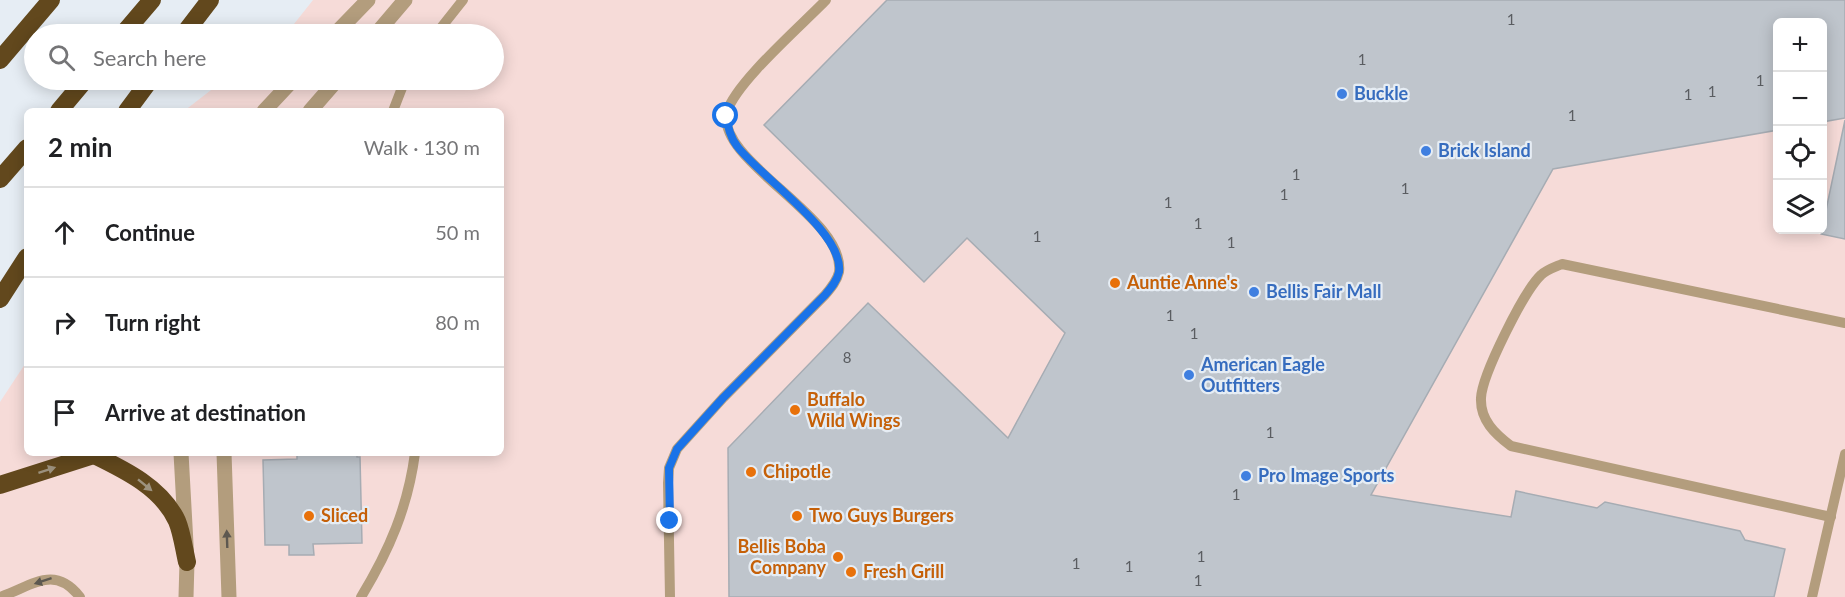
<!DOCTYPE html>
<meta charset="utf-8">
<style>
body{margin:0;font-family:Lato,sans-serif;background:#f2f2f2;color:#202124}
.controls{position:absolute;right:18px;top:18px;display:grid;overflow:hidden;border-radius:9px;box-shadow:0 3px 15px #0003}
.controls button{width:54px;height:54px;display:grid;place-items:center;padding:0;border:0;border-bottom:2px solid #e0e0e0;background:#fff;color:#202124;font:30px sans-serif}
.stop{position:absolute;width:18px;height:18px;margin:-14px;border:4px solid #1a73e8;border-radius:50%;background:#fff}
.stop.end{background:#1a73e8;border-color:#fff;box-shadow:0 2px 6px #0008}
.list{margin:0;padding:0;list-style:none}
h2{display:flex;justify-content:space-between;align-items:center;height:78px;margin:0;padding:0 24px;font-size:26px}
h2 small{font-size:20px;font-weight:400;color:#757577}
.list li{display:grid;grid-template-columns:39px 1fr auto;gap:18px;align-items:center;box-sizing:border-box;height:90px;padding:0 24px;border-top:2px solid #e0e0e0}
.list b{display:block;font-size:22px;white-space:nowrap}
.list em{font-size:20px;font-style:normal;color:#757577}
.icon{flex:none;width:33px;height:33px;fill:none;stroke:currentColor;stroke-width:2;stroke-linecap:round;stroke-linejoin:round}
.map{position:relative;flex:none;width:1845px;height:597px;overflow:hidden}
.search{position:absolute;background:#fff;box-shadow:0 3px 15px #0003;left:24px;top:24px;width:480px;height:66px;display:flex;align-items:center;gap:15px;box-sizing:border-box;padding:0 21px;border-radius:33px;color:#757577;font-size:22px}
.panel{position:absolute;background:#fff;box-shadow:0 3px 15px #0003;left:24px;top:108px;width:480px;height:348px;border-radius:9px}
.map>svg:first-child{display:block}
.commercial{fill:#f6dbd8;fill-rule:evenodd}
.building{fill:#bfc5cc;stroke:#a6acb3;stroke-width:1.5}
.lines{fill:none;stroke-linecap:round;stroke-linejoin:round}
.service{stroke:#b39d7d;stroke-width:10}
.tertiary{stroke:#b39d7d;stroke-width:15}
.motorway{stroke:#62481d;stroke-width:18}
.oneway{fill:#9d927e}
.oneway2{fill:#5d5850}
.route{stroke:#1a73e8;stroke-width:8}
.shop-dot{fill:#3f7fe0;stroke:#e6edf4;stroke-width:2}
.food-dot{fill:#e8710a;stroke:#e6edf4;stroke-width:2}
.labels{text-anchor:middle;stroke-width:4.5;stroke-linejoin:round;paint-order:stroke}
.number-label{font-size:15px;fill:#5a5d61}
.shop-label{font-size:18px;font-weight:bold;fill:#366cbe;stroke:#e6edf4;text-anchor:start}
.food-label{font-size:18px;font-weight:bold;fill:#c56008;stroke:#e6edf4;text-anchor:start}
</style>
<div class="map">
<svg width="1845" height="597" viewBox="0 0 1845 597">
<rect width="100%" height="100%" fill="#e6edf4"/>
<path class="commercial" d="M 313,0 L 1845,0 L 1845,597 L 0,597 L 0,402 L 27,361 L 27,453 L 501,453 L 501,111 L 184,111 L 224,80 L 494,80 L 494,34 L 281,34 L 294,24 ZM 1778,22 L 1822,22 L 1822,230 L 1778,230 Z"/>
<g class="building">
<path d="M 887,0 L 1845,0 L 1845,118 L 1822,122 L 1822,22 L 1778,22 L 1778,130 L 1553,169 L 1371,495 L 1511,517 L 1516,491 L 1597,508 L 1605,502 L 1740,531 L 1745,540 L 1785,549 L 1774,597 L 729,597 L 728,448 L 868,303 L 1008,438 L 1065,333 L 967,238 L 924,282 L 764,125 Z"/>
<path d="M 1845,120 L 1845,239 L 1821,234 Z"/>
<path d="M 297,453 L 357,453 L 357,457 L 360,457 L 362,543 L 313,544 L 314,555 L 289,555 L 289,545 L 265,545 L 263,460 L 297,459 Z"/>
</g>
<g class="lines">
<g class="service">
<path d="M 436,34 L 463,0"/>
<path d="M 393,111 L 405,80"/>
<path d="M 1831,517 L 1511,446 C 1495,434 1480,420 1481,398 C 1482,375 1524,291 1541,275 C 1546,270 1555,267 1562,264 L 1845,323"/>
<path d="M 0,597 C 32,586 54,564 80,597"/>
<path d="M 361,597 C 389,551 408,507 415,453"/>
<path d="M 670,597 L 668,483 L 669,468 L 677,449 L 723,398 L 825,295 C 831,288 837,281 839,272 C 846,217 715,161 727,112 C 735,83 803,24 826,0"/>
<path d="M 1812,597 L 1845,454"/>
</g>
<g class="tertiary">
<path d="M 335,34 L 368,0"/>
<path d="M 376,34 L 405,0"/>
<path d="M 264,111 L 293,80"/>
<path d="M 310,111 L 337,80"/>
<path d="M 181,453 L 187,562 L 186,597"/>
<path d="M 224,453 L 229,597"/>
</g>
<g class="motorway">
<path d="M 123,34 L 152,0"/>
<path d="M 184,34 L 210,0"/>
<path d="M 0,60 L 51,0"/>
<path d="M 59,111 L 85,80"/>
<path d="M 127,111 L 150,80"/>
<path d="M 0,179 L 27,148"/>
<path d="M 0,299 L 27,257"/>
<path d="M 94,455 C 125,470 162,488 177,521 C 182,533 184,549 187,562"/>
<path d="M 0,485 L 100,453"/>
</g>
</g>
<defs><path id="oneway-solid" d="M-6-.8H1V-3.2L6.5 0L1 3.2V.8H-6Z" transform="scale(1.5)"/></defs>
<g class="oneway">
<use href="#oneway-solid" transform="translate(47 470) rotate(-18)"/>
<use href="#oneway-solid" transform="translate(145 485) rotate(39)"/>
</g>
<g class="oneway2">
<use href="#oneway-solid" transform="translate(227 539) rotate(-92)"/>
<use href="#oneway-solid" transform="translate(43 581) rotate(162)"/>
</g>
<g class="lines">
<path class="route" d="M 670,521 L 669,468 L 677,449 L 723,398 L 825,295 C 831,288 837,281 839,272 C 844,232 759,176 737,146 C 730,137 728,126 726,116"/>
</g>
<g class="shop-dot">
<circle cx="1342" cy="94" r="6"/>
<circle cx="1426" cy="151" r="6"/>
<circle cx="1254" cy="292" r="6"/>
<circle cx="1189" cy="375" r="6"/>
<circle cx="1246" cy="476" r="6"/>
</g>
<g class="food-dot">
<circle cx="1115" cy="283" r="6"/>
<circle cx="795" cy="410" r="6"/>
<circle cx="751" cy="472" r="6"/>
<circle cx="309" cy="516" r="6"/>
<circle cx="797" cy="516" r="6"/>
<circle cx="838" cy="557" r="6"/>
<circle cx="851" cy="572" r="6"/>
</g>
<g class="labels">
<g class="number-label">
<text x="1511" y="25">1</text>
<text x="1362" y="65">1</text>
<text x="1760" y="86">1</text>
<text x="1712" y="97">1</text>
<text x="1688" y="100">1</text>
<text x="1572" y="121">1</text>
<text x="1296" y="180">1</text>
<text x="1405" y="194">1</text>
<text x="1284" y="200">1</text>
<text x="1168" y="208">1</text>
<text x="1198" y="229">1</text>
<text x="1037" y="242">1</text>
<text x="1231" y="248">1</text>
<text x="1170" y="321">1</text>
<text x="1194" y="339">1</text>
<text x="847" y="363">8</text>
<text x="1270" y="438">1</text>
<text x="1236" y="500">1</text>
<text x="1201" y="562">1</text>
<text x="1076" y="569">1</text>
<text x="1129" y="572">1</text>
<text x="1198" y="586">1</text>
</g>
<g class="shop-label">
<text x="1354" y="100">Buckle</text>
<text x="1438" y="157">Brick Island</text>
<text x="1266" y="298">Bellis Fair Mall</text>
<text x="1201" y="371">American Eagle<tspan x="1201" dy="21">Outfitters</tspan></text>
<text x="1258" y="482">Pro Image Sports</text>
</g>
<g class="food-label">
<text x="1127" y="289">Auntie Anne's</text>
<text x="807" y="406">Buffalo<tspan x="807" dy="21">Wild Wings</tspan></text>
<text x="763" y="478">Chipotle</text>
<text x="321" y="522">Sliced</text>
<text x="809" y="522">Two Guys Burgers</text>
<text x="826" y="553" text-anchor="end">Bellis Boba<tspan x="826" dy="21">Company</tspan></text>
<text x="863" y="578">Fresh Grill</text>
</g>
</g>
</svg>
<div class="controls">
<button>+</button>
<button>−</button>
<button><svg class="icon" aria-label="locate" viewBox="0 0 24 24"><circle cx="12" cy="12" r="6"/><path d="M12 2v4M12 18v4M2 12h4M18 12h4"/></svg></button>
<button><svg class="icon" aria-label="layers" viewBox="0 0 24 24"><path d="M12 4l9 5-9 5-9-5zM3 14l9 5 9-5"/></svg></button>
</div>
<div class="stop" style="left:726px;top:116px"></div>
<div class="stop end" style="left:670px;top:521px"></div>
<div class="search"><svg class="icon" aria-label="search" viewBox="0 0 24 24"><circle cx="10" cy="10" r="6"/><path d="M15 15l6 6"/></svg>Search here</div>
<section class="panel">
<h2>2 min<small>Walk · 130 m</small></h2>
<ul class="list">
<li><svg class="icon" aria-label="ahead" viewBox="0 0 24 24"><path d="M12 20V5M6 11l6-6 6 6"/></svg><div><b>Continue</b></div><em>50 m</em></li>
<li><svg class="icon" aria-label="right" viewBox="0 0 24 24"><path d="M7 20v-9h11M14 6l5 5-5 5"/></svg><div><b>Turn right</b></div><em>80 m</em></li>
<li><svg class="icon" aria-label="arrive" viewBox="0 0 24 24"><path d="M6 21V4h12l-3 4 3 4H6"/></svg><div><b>Arrive at destination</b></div></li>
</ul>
</section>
</div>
